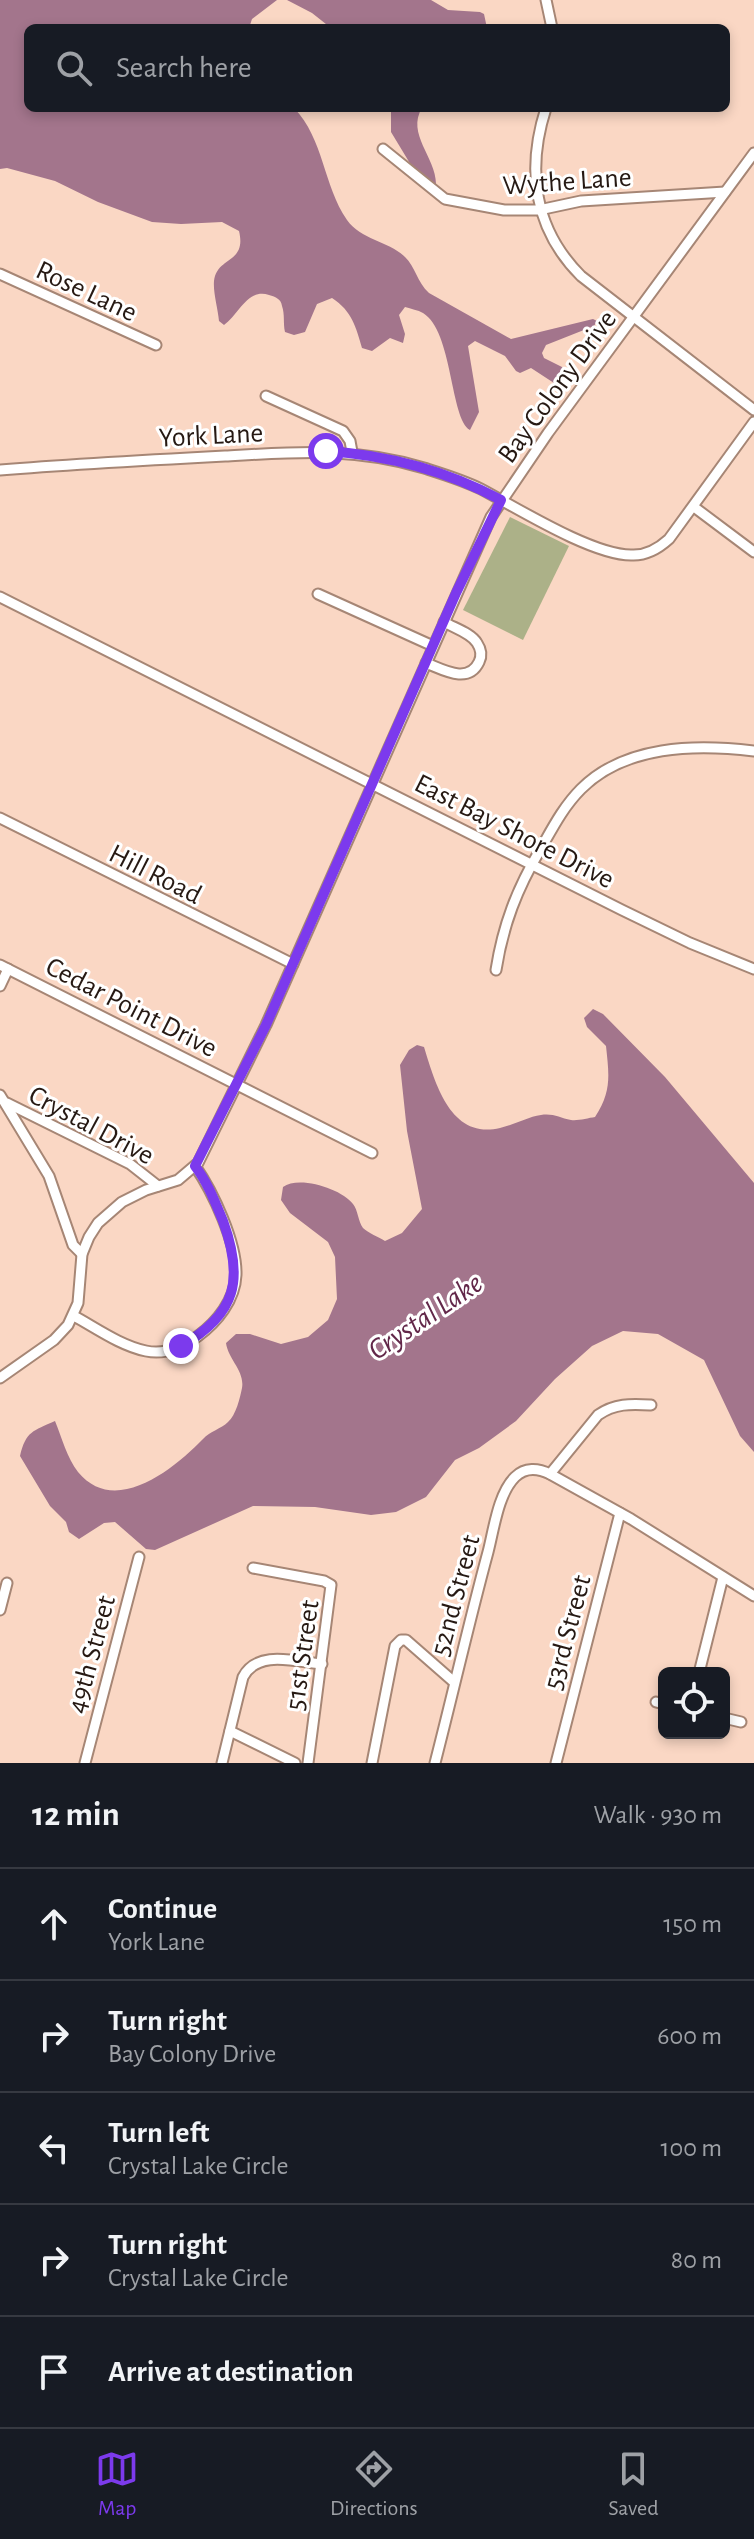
<!DOCTYPE html>
<meta charset="utf-8">
<style>
body{margin:0;font-family:"Alegreya Sans",sans-serif;background:#242831;color:#f1f3f6}
.controls{position:absolute;right:24px;bottom:24px;display:grid;overflow:hidden;border-radius:12px;box-shadow:0 4px 12px #0003}
.controls button{width:72px;height:72px;display:grid;place-items:center;padding:0;border:0;border-bottom:2px solid #363941;background:#171b24;color:#f1f3f6;font:40px sans-serif}
.stop{position:absolute;width:24px;height:24px;margin:-18px;border:6px solid #7c3aed;border-radius:50%;background:#fff}
.stop.end{background:#7c3aed;border-color:#fff;box-shadow:0 2px 8px #0008}
.list{margin:0;padding:0;list-style:none}
h2{display:flex;justify-content:space-between;align-items:center;height:104px;margin:0;padding:0 32px;font-size:34px}
h2 small{font-size:26px;font-weight:400;color:#9ea1a6}
.list li{display:grid;grid-template-columns:52px 1fr auto;gap:24px;align-items:center;box-sizing:border-box;height:112px;padding:0 32px;border-top:2px solid #363941}
.list b{display:block;font-size:30px;white-space:nowrap}
.list p{margin:0;font-size:26px;white-space:nowrap;color:#9ea1a6}
.list em{font-size:26px;font-style:normal;color:#9ea1a6}
.icon{flex:none;width:44px;height:44px;fill:none;stroke:currentColor;stroke-width:2;stroke-linecap:round;stroke-linejoin:round}
.map{position:relative;flex:none;width:754px;height:1763px;overflow:hidden}
.search{position:absolute;background:#171b24;box-shadow:0 4px 12px #0003;left:24px;right:24px;top:24px;height:88px;display:flex;align-items:center;gap:20px;box-sizing:border-box;padding:0 28px;border-radius:12px;color:#9ea1a6;font-size:30px}
.sheet{height:664px;background:#171b24}
nav{display:flex;justify-content:space-around;align-items:center;box-sizing:border-box;height:112px;border-top:2px solid #363941;background:#171b24;font-size:22px;color:#9ea1a6}
nav a{display:grid;justify-items:center;gap:4px}
nav .on{color:#7c3aed}
.map>svg:first-child{display:block}
.green{fill:#acb188}
.water{fill:#a3758c}
.lines{fill:none;stroke-linecap:round;stroke-linejoin:round}
.minor-casing{stroke:#a68675;stroke-width:13}
.minor{stroke:#fff;stroke-width:9}
.route{stroke:#7c3aed;stroke-width:10}
.labels{text-anchor:middle;stroke-width:6;stroke-linejoin:round;paint-order:stroke}
.street-label{font-size:28px;fill:#261913;stroke:#fff}
.water-label{font-size:30px;font-style:italic;fill:#622749;stroke:#fff}
</style>
<div class="map">
<svg width="754" height="1763" viewBox="0 0 754 1763">
<rect width="100%" height="100%" fill="#fad7c4"/>
<path class="green" d="M 510,517 L 569,546 L 523,640 L 463,610 Z"/>
<g class="water">
<path d="M 0,0 L 277,0 L 252,19 L 249,28 L 28,28 L 28,108 L 294,108 C 324,139 323,185 347,220 C 361,240 389,241 405,257 C 415,266 417,282 429,293 L 511,339 L 593,319 L 597,321 L 594,326 L 546,345 L 542,353 L 544,358 L 566,369 L 567,375 L 554,383 L 531,368 L 520,373 L 516,371 L 505,356 L 475,341 L 468,346 L 479,412 L 470,430 C 450,419 453,331 423,313 C 418,310 411,309 405,307 L 399,315 L 405,334 L 403,343 L 390,338 L 372,351 L 362,348 C 356,327 352,311 332,298 L 317,304 L 305,332 L 294,335 L 285,332 C 283,323 285,315 282,306 C 281,299 276,297 269,295 C 247,288 239,315 224,325 L 219,321 C 218,309 213,293 214,281 C 217,256 247,264 239,231 L 222,222 L 181,224 L 152,222 L 98,202 L 55,181 L 7,168 L 0,169 Z"/>
<path d="M 287,0 L 431,0 L 448,10 L 480,12 L 484,14 L 487,28 L 331,28 L 312,13 Z"/>
<path d="M 391,108 L 422,108 C 406,134 436,157 436,184 L 430,185 L 417,175 L 391,132 Z"/>
<path d="M 593,1009 L 603,1014 L 665,1077 L 754,1183 L 754,1452 L 740,1436 L 704,1360 L 658,1334 L 623,1331 L 592,1346 L 555,1379 L 516,1421 L 479,1448 L 455,1460 L 426,1497 L 396,1512 L 371,1515 L 315,1507 L 253,1506 L 155,1550 L 146,1549 L 115,1522 L 104,1523 L 79,1539 L 69,1532 L 66,1522 L 50,1506 L 20,1456 C 26,1431 33,1431 55,1421 C 62,1438 67,1458 78,1472 C 115,1517 174,1469 203,1439 C 210,1431 221,1429 228,1422 C 236,1415 240,1398 242,1388 C 245,1371 228,1359 226,1343 L 236,1334 L 250,1334 L 281,1344 L 308,1337 L 328,1320 L 337,1299 L 335,1257 L 328,1242 L 290,1213 L 281,1200 L 283,1187 C 299,1175 342,1189 353,1204 C 358,1210 358,1221 363,1228 C 368,1233 379,1237 385,1241 L 402,1233 L 422,1209 L 407,1131 L 400,1065 L 409,1050 L 417,1045 L 424,1047 C 435,1082 450,1140 500,1128 C 514,1125 527,1117 541,1115 C 553,1113 560,1118 571,1120 C 578,1121 588,1118 595,1117 C 612,1091 609,1075 606,1046 L 587,1027 L 584,1018 Z"/>
</g>
<g class="lines">
<defs>
<g id="minor">
<path d="M 546,0 L 552,28"/>
<path d="M 546,108 C 526,170 534,229 581,276 L 754,410"/>
<path d="M 383,149 L 445,199 L 504,210 L 539,210 L 581,201 L 725,192"/>
<path d="M 0,274 L 156,345"/>
<path d="M 266,396 L 343,431 L 350,441 L 352,452"/>
<path d="M 0,470 C 75,464 150,460 225,456 C 297,452 353,447 424,468 C 443,474 463,480 481,489 C 517,508 592,555 631,555 C 646,556 658,549 669,539 L 754,422"/>
<path d="M 694,507 L 754,552"/>
<path d="M 318,594 L 433,646"/>
<path d="M 0,597 L 622,910 L 690,943 L 754,969"/>
<path d="M 426,663 C 442,669 468,685 479,662 C 482,656 481,649 477,643 C 471,633 454,628 444,622"/>
<path d="M 0,818 L 293,964"/>
<path d="M 0,965 L 372,1153"/>
<path d="M 496,970 C 503,925 517,889 540,850 C 552,829 563,807 581,789 C 625,745 695,744 754,751"/>
<path d="M 0,986 L 8,969"/>
<path d="M 0,1095 L 49,1176 L 73,1245 L 82,1254"/>
<path d="M 7,1103 L 130,1164 L 158,1186"/>
<path d="M 74,1316 C 96,1328 121,1346 146,1351 C 165,1355 183,1347 198,1336 C 217,1322 235,1300 236,1275 C 237,1243 213,1192 195,1166"/>
<path d="M 0,1378 L 54,1340 L 68,1325 L 78,1303 L 82,1254 L 89,1237 L 98,1223 L 122,1202 L 146,1190 L 178,1180 L 198,1163 L 266,1025 L 491,517 L 548,433 L 754,153"/>
<path d="M 550,1474 L 598,1415 C 615,1403 631,1404 651,1405"/>
<path d="M 253,1568 L 324,1581 L 331,1585 L 308,1763"/>
<path d="M 0,1610 L 7,1583"/>
<path d="M 699,1673 L 723,1577"/>
<path d="M 656,1702 L 664,1704"/>
<path d="M 724,1718 L 741,1722"/>
<path d="M 230,1731 L 295,1763"/>
<path d="M 85,1763 L 139,1557"/>
<path d="M 222,1763 L 243,1677 C 258,1649 296,1662 322,1664"/>
<path d="M 372,1763 L 395,1646 L 401,1640 L 406,1640 L 454,1682"/>
<path d="M 435,1763 C 453,1693 469,1622 488,1552 C 494,1529 498,1494 515,1477 C 525,1467 538,1468 550,1474 L 631,1519 L 754,1596"/>
<path d="M 556,1763 L 620,1513"/>
</g>
</defs>
<use href="#minor" class="minor-casing"/>
<use href="#minor" class="minor"/>
</g>
<g class="lines">
<path class="route" d="M 181,1346 C 237,1314 244,1279 223,1221 C 215,1202 208,1183 195,1166 L 266,1025 L 456,593 L 501,500 C 447,471 388,455 326,451"/>
</g>
<g class="labels">
<g class="street-label">
<text transform="translate(567 180) rotate(-4)" y="10">Wythe Lane</text>
<text transform="translate(87 290) rotate(25)" y="10">Rose Lane</text>
<text transform="translate(556 386) rotate(-54)" y="10">Bay Colony Drive</text>
<text transform="translate(211 434) rotate(-3)" y="10">York Lane</text>
<text transform="translate(515 830) rotate(27)" y="10">East Bay Shore Drive</text>
<text transform="translate(156 873) rotate(27)" y="10">Hill Road</text>
<text transform="translate(132 1006) rotate(27)" y="10">Cedar Point Drive</text>
<text transform="translate(92 1124) rotate(28)" y="10">Crystal Drive</text>
<text transform="translate(454 1595) rotate(-75)" y="10">52nd Street</text>
<text transform="translate(566 1632) rotate(-75)" y="10">53rd Street</text>
<text transform="translate(90 1654) rotate(-75)" y="10">49th Street</text>
<text transform="translate(301 1655) rotate(-82)" y="10">51st Street</text>
</g>
<g class="water-label">
<text transform="translate(425 1316) rotate(-34)" y="10">Crystal Lake</text>
</g>
</g>
</svg>
<div class="controls">
<button><svg class="icon" aria-label="locate" viewBox="0 0 24 24"><circle cx="12" cy="12" r="6"/><path d="M12 2v4M12 18v4M2 12h4M18 12h4"/></svg></button>
</div>
<div class="stop" style="left:326px;top:451px"></div>
<div class="stop end" style="left:181px;top:1346px"></div>
<div class="search"><svg class="icon" aria-label="search" viewBox="0 0 24 24"><circle cx="10" cy="10" r="6"/><path d="M15 15l6 6"/></svg>Search here</div>
</div>
<section class="sheet">
<h2>12 min<small>Walk · 930 m</small></h2>
<ul class="list">
<li><svg class="icon" aria-label="ahead" viewBox="0 0 24 24"><path d="M12 20V5M6 11l6-6 6 6"/></svg><div><b>Continue</b><p>York Lane</p></div><em>150 m</em></li>
<li><svg class="icon" aria-label="right" viewBox="0 0 24 24"><path d="M7 20v-9h11M14 6l5 5-5 5"/></svg><div><b>Turn right</b><p>Bay Colony Drive</p></div><em>600 m</em></li>
<li><svg class="icon" aria-label="left" viewBox="0 0 24 24"><path d="M17 20v-9H6M10 6l-5 5 5 5"/></svg><div><b>Turn left</b><p>Crystal Lake Circle</p></div><em>100 m</em></li>
<li><svg class="icon" aria-label="right" viewBox="0 0 24 24"><path d="M7 20v-9h11M14 6l5 5-5 5"/></svg><div><b>Turn right</b><p>Crystal Lake Circle</p></div><em>80 m</em></li>
<li><svg class="icon" aria-label="arrive" viewBox="0 0 24 24"><path d="M6 21V4h12l-3 4 3 4H6"/></svg><div><b>Arrive at destination</b></div></li>
</ul>
</section>
<nav>
<a class="on"><svg class="icon" aria-label="map" viewBox="0 0 24 24"><path d="M3 6l6-2 6 2 6-2v14l-6 2-6-2-6 2zM9 4v14M15 6v14"/></svg>Map</a>
<a><svg class="icon" aria-label="directions" viewBox="0 0 24 24"><path d="M12 3l9 9-9 9-9-9zM9 14v-3h6M13 9l2 2-2 2"/></svg>Directions</a>
<a><svg class="icon" aria-label="saved" viewBox="0 0 24 24"><path d="M7 4h10v16l-5-4-5 4z"/></svg>Saved</a>
</nav>
